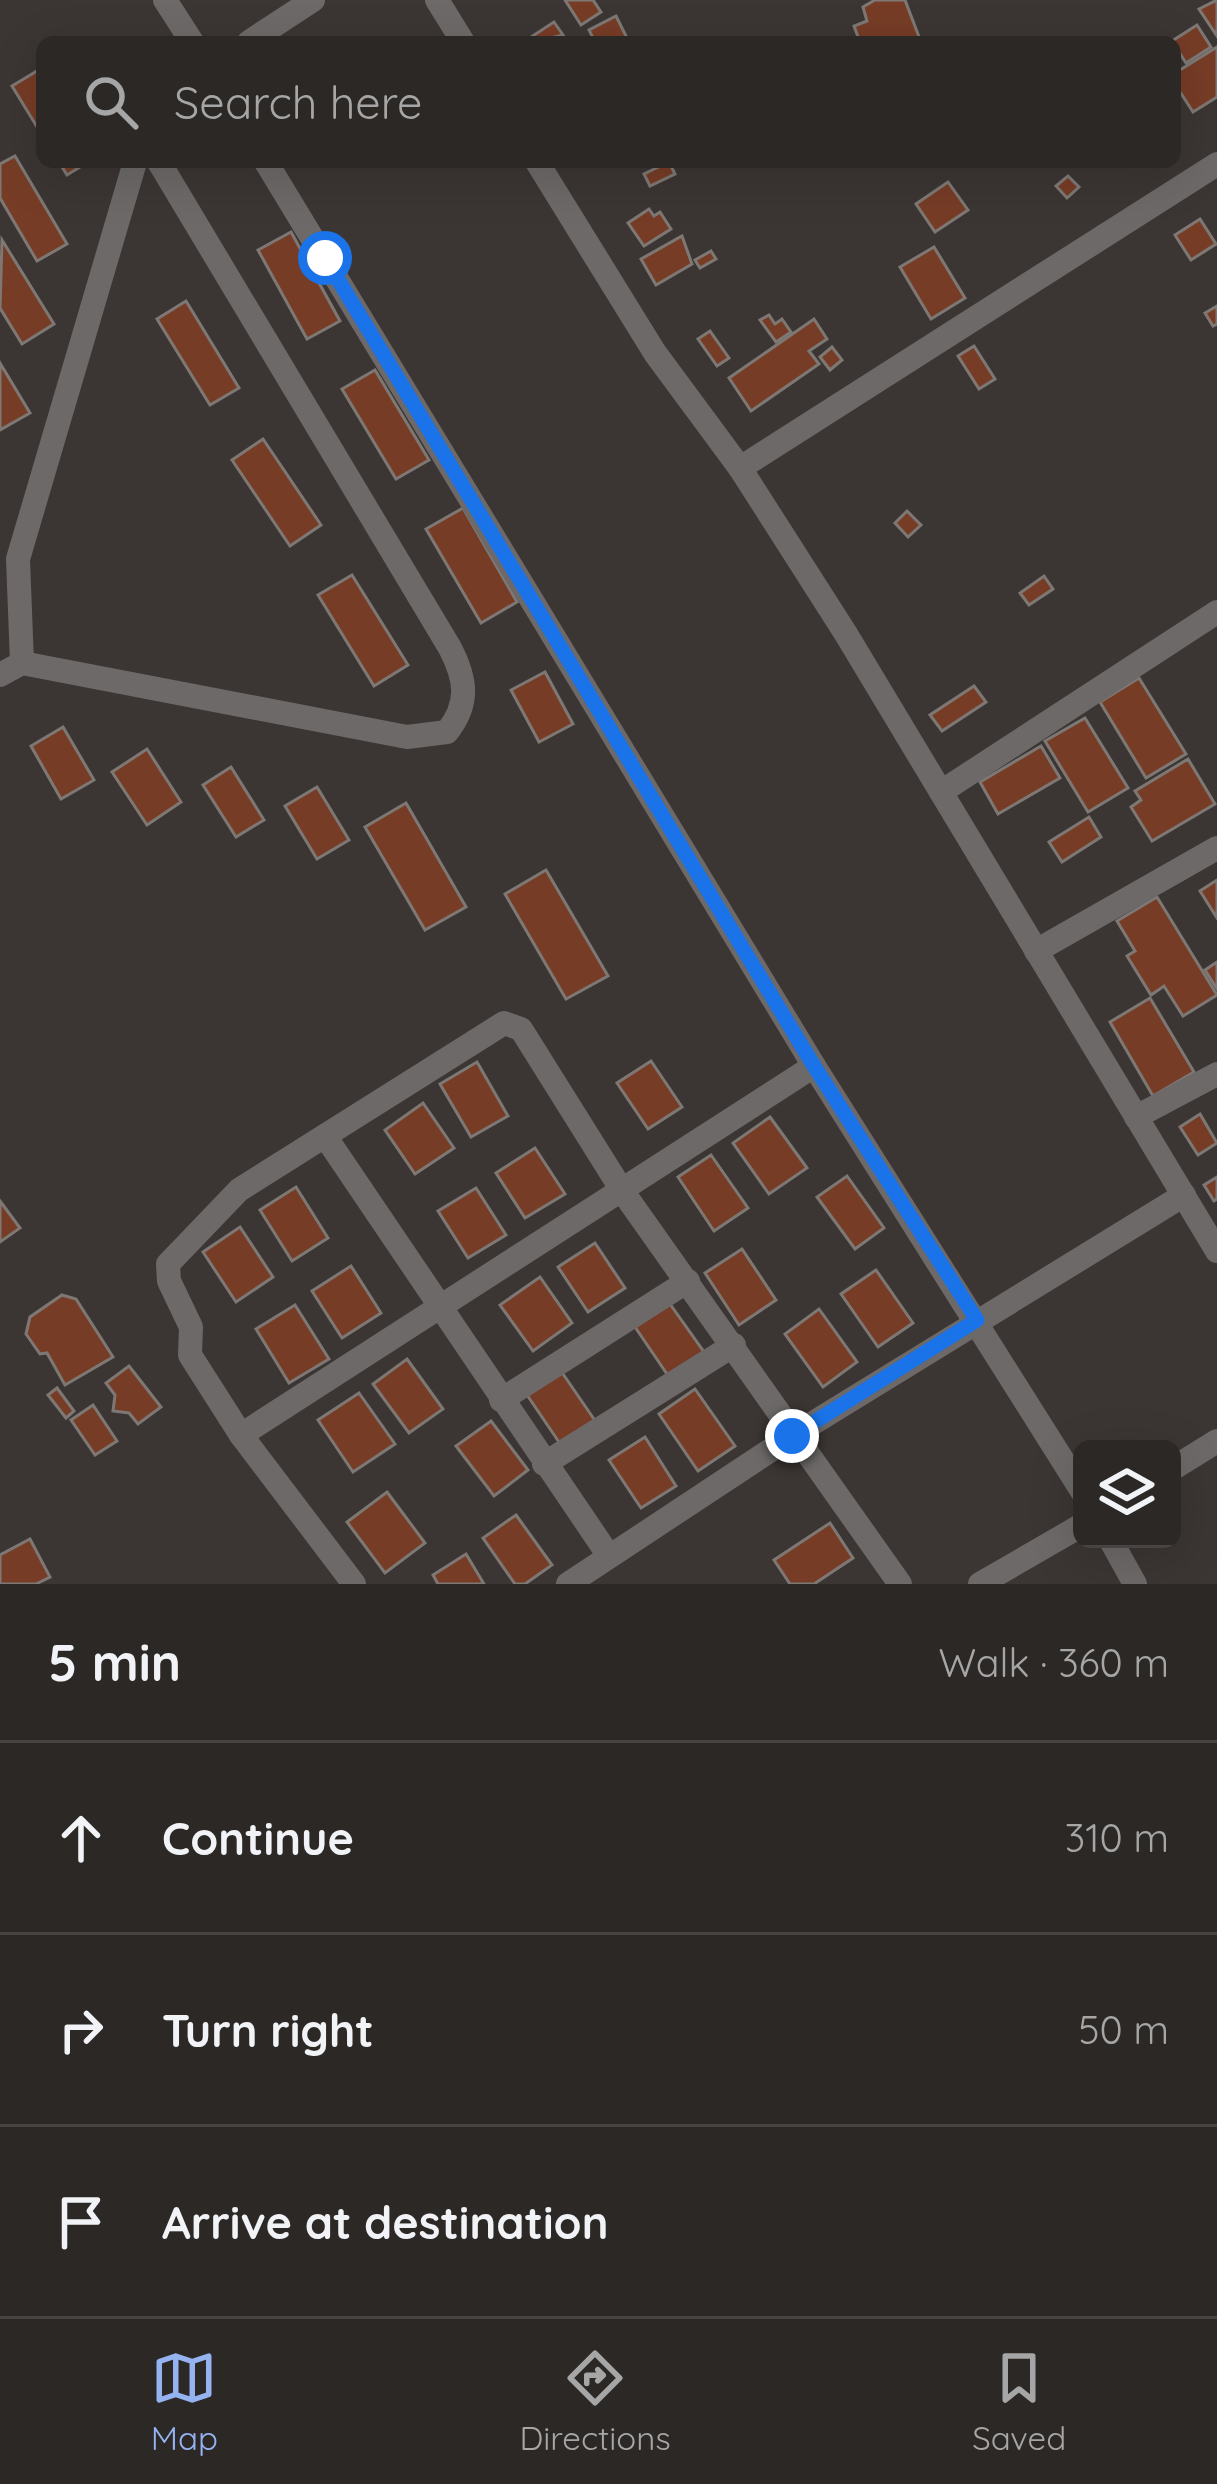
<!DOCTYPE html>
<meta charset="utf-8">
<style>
body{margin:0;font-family:Quicksand,sans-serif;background:#34302e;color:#f1f3f6}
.controls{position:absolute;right:36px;bottom:36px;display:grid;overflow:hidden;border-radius:18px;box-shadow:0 12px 48px #0002}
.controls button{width:108px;height:108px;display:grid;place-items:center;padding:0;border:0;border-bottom:3px solid #484443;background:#2c2826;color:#f1f3f6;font:60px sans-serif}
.stop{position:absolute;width:36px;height:36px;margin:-27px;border:9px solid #1a73e8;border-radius:50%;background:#fff}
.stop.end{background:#1a73e8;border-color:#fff;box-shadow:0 3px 12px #0008}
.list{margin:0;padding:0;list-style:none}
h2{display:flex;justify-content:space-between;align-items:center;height:156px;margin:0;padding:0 48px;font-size:51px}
h2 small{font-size:39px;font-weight:400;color:#a6a6a7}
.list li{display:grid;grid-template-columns:78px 1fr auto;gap:36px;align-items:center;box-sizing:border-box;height:192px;padding:0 48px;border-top:3px solid #484443}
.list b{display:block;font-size:45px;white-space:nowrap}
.list em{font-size:39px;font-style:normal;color:#a6a6a7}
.icon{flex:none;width:66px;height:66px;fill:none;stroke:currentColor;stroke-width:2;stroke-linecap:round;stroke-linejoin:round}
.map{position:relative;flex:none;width:1217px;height:1584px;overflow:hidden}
.search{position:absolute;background:#2c2826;box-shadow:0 12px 48px #0002;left:36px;right:36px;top:36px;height:132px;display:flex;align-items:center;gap:30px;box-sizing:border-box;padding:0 42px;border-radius:18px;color:#a6a6a7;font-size:45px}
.sheet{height:732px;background:#2c2826}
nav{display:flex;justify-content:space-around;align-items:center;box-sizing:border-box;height:168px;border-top:3px solid #484443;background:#2c2826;font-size:33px;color:#a6a6a7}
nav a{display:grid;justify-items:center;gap:6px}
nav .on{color:#95b2f1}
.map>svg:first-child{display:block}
.building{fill:#763c26;stroke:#7e7875;stroke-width:3}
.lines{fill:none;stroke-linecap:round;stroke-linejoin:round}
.minor{stroke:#6c6968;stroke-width:24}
.route{stroke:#1a73e8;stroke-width:15}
</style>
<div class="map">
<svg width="1217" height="1584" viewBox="0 0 1217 1584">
<rect width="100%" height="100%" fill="#3b3533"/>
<g class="building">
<path d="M 565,0 L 593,0 L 601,12 L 581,25 Z"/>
<path d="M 905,0 L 921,42 L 860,42 L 854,26 L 867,21 L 863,7 L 875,0 Z"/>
<path d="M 1217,0 L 1217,36 L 1199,9 Z"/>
<path d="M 616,16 L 629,42 L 595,42 L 589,30 Z"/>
<path d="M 554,22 L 563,35 L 535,42 L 531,37 Z"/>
<path d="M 1197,25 L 1211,47 L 1186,63 L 1172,41 Z"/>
<path d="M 1217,47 L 1217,97 L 1193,112 L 1175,84 L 1175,73 Z"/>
<path d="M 42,68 L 42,135 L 12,86 Z"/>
<path d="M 15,156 L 67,244 L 37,261 L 0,198 L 0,164 Z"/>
<path d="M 59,162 L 88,162 L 67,175 Z"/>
<path d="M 669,162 L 675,174 L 650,186 L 644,174 Z"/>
<path d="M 1068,176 L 1079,187 L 1067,198 L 1056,186 Z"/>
<path d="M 948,182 L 968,210 L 935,232 L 916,204 Z"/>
<path d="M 649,209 L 654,216 L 660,212 L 671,229 L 644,246 L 628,223 Z"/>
<path d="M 1200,219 L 1216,244 L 1191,260 L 1175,235 Z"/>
<path d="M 291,232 L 340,321 L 307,339 L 258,250 Z"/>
<path d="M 682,236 L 692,264 L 656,285 L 641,259 Z"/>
<path d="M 2,240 L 54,324 L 22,344 L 0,308 Z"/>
<path d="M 934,247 L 965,298 L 931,319 L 900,267 Z"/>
<path d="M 711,251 L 716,259 L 700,268 L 695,260 Z"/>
<path d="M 186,301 L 239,388 L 210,405 L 157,319 Z"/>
<path d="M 1217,306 L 1217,324 L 1213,326 L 1205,313 Z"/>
<path d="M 769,315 L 775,324 L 782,319 L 791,332 L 776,342 L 760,320 Z"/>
<path d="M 814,319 L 827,339 L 809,351 L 819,364 L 751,411 L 729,378 Z"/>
<path d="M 710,331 L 729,358 L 717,366 L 698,339 Z"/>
<path d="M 974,346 L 995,379 L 979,389 L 958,356 Z"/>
<path d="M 832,347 L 842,360 L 830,370 L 820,357 Z"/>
<path d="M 0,363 L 30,413 L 0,430 Z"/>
<path d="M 375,370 L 429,460 L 396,479 L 342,389 Z"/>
<path d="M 263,439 L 321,525 L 290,546 L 232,460 Z"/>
<path d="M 463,508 L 517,602 L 481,623 L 426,529 Z"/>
<path d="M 907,511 L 921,525 L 908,537 L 895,523 Z"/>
<path d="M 352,575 L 408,665 L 374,686 L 318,595 Z"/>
<path d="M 1044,576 L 1053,589 L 1029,605 L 1020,593 Z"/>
<path d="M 545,672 L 573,724 L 539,742 L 511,690 Z"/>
<path d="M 1139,678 L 1186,754 L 1146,778 L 1100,702 Z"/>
<path d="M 974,686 L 986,702 L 942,731 L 930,715 Z"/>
<path d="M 1085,718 L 1128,788 L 1088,812 L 1045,741 Z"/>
<path d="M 63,727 L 94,780 L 61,799 L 31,746 Z"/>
<path d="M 1041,746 L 1060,778 L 998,814 L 980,782 Z"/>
<path d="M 147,749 L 181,802 L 147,825 L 112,772 Z"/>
<path d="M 1188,759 L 1215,804 L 1152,841 L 1131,807 L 1141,800 L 1135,791 Z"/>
<path d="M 231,767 L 264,820 L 236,837 L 203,785 Z"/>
<path d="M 317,787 L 349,840 L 317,859 L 285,806 Z"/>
<path d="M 406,803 L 466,907 L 425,930 L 365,827 Z"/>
<path d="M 1089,817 L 1101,837 L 1062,862 L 1049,842 Z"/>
<path d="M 546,870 L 608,976 L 566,999 L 505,894 Z"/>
<path d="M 1217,880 L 1217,918 L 1200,891 Z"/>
<path d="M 1157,897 L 1217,995 L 1183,1016 L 1164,986 L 1151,995 L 1127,956 L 1135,951 L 1117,921 Z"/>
<path d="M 1217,962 L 1217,989 L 1205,970 Z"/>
<path d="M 1150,998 L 1194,1072 L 1153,1096 L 1110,1022 Z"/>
<path d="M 651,1061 L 682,1107 L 648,1129 L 617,1083 Z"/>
<path d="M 477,1062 L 508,1116 L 471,1137 L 440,1084 Z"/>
<path d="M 423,1103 L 454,1148 L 415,1174 L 385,1130 Z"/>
<path d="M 1200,1114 L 1217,1143 L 1198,1155 L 1180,1127 Z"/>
<path d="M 770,1117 L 807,1168 L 769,1194 L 733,1143 Z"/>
<path d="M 535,1148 L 565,1194 L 525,1218 L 496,1173 Z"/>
<path d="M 711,1155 L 748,1208 L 714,1231 L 678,1177 Z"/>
<path d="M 847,1176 L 884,1228 L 855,1249 L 817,1197 Z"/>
<path d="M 1217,1177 L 1217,1199 L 1214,1201 L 1204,1185 Z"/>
<path d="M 296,1187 L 328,1238 L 292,1261 L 260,1210 Z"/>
<path d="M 476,1188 L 506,1235 L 468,1258 L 438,1211 Z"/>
<path d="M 0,1201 L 20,1228 L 0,1242 Z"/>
<path d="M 240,1227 L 273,1277 L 236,1302 L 203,1252 Z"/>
<path d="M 595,1243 L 625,1288 L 588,1312 L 558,1267 Z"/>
<path d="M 742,1249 L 776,1300 L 739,1325 L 705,1273 Z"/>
<path d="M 351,1266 L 381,1313 L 342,1338 L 312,1291 Z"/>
<path d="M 876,1270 L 913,1323 L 878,1347 L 841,1294 Z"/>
<path d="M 540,1277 L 572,1323 L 533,1351 L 500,1305 Z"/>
<path d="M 62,1295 L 76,1299 L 113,1357 L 65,1385 L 47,1353 L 40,1354 L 26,1334 L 30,1317 Z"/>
<path d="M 670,1304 L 704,1352 L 669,1377 L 635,1327 Z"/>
<path d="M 295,1305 L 329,1359 L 289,1383 L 256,1329 Z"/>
<path d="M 819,1309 L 857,1362 L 823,1387 L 785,1334 Z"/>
<path d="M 407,1359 L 443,1409 L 409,1433 L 373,1384 Z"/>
<path d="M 129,1366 L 161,1407 L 138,1424 L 129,1413 L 113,1411 L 115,1395 L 106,1383 Z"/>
<path d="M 561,1371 L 596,1422 L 561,1445 L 527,1395 Z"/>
<path d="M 57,1388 L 74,1411 L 66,1418 L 48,1395 Z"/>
<path d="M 695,1389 L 735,1446 L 698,1471 L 659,1414 Z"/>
<path d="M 359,1393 L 395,1444 L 353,1472 L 318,1420 Z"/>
<path d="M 93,1405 L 117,1441 L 95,1455 L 71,1420 Z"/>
<path d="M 491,1421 L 528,1470 L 494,1496 L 456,1446 Z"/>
<path d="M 645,1437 L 676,1486 L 641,1508 L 609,1460 Z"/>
<path d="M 387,1492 L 425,1543 L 385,1573 L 347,1522 Z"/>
<path d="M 516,1515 L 552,1565 L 525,1584 L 515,1584 L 483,1538 Z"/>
<path d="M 830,1523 L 853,1558 L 814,1584 L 790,1584 L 774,1560 Z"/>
<path d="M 30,1539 L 50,1577 L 36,1584 L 0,1584 L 0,1555 Z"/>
<path d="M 466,1554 L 484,1584 L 438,1584 L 433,1575 Z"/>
</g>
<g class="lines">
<g class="minor">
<path d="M 165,0 L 192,42"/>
<path d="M 437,0 L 463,42"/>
<path d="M 249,42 L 313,0"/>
<path d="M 266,162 L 814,1066 L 1082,1491"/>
<path d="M 537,162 L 655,353 L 740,468 L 846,634 L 1217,1251"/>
<path d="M 740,468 L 1217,164"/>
<path d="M 22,663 L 18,559 L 135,162"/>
<path d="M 0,675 L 22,663 L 407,737 L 447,732 C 470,703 466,679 450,648 L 159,162"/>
<path d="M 941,792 L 1217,612"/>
<path d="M 1036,951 L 1217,848"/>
<path d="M 1136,1117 L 1217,1074"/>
<path d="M 325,1136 L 609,1556"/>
<path d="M 501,1400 L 688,1281"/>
<path d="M 241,1435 L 814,1066"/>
<path d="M 544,1464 L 734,1345"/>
<path d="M 1172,1469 L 1217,1441"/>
<path d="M 1110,1539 L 1135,1584"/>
<path d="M 354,1584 L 241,1435 L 190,1355 L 191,1327 L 169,1281 L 168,1264 L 239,1190 L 504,1023 L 521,1029 L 623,1192 L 900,1584"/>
<path d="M 568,1584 L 792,1436 L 1184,1195"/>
<path d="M 980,1584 L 1082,1525"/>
</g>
</g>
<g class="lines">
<path class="route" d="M 325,258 L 814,1066 L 977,1320 L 792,1436"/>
</g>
</svg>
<div class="controls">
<button><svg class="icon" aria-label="layers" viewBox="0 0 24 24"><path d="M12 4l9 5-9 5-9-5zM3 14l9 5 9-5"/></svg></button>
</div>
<div class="stop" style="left:325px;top:258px"></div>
<div class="stop end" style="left:792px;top:1436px"></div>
<div class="search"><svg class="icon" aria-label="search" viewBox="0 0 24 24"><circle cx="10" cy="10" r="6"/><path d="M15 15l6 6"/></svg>Search here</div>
</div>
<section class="sheet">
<h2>5 min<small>Walk · 360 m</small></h2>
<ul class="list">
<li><svg class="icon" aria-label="ahead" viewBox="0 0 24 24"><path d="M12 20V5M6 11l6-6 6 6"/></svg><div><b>Continue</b></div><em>310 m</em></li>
<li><svg class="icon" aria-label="right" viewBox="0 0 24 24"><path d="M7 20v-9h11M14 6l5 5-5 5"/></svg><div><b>Turn right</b></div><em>50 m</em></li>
<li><svg class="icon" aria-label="arrive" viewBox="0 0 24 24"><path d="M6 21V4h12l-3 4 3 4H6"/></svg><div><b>Arrive at destination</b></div></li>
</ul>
</section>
<nav>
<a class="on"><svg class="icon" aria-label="map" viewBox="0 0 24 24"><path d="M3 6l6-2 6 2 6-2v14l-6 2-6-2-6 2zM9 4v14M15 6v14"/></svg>Map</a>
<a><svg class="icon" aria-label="directions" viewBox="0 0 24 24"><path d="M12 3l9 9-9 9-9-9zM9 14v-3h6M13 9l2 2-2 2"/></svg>Directions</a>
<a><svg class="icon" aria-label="saved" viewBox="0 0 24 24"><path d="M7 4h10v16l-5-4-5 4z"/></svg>Saved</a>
</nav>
